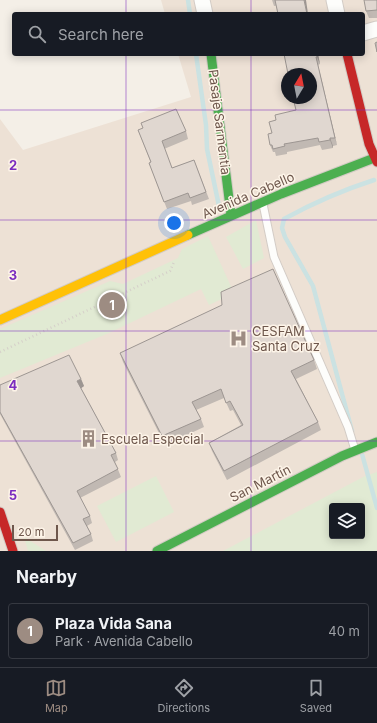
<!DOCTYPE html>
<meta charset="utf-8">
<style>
body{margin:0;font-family:Inter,sans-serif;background:#242831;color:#f1f3f6}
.controls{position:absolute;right:12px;bottom:12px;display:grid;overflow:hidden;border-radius:4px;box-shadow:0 2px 10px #0003}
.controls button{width:36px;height:36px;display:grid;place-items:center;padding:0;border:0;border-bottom:1px solid #363941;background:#171b24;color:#f1f3f6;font:20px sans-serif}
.compass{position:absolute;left:281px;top:68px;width:36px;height:36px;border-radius:50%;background:#171b24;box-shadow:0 2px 10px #0003;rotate:10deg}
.scale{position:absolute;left:12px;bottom:10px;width:46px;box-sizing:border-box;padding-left:4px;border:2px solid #6e574c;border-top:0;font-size:11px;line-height:14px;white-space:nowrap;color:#6e574c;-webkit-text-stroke:3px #fdf4e8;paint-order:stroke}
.you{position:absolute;left:174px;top:223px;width:14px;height:14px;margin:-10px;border:3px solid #fff;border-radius:50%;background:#1a73e8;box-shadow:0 0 0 6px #1a73e833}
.badge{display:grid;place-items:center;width:26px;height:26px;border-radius:50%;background:#9d8c82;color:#fff;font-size:13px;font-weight:700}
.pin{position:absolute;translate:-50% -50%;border:2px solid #fff;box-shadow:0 1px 4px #0006}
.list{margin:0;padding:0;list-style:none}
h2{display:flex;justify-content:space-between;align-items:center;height:52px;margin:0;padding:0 16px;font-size:17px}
h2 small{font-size:13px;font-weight:400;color:#9ea1a6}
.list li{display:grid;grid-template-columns:26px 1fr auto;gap:12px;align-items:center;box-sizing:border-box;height:56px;margin:0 8px 8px;padding:0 8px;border:1px solid #363941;border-radius:4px}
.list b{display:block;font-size:15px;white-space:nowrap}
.list p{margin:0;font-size:13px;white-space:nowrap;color:#9ea1a6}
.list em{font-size:13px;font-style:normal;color:#9ea1a6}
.icon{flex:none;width:22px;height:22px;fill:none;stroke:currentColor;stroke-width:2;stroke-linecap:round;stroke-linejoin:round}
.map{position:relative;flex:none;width:377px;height:551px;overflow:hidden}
.search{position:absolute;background:#171b24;box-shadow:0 2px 10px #0003;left:12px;right:12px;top:12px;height:44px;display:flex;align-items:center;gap:10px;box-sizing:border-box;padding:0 14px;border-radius:4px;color:#9ea1a6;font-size:15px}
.sheet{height:116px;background:#171b24}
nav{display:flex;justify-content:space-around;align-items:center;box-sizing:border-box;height:56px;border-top:1px solid #363941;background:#171b24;font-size:11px;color:#9ea1a6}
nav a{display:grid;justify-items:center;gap:2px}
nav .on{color:#9d8c82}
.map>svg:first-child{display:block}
.residential{fill:#ede1d5;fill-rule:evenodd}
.green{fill:#e1ead3;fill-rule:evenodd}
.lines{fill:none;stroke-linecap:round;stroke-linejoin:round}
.stream{stroke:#cbe2e2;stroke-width:4.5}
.lane-casing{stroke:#d3ccc6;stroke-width:9}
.street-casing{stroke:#d3ccc6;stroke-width:17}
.fast-casing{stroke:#d2cbc4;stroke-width:11}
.slow-casing{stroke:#d2cbc4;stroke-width:11}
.jam-casing{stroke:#d2cbc4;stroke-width:11}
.path{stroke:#d5cfc9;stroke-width:2.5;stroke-dasharray:1 3;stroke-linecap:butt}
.lane{stroke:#fdfdfb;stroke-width:7}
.street{stroke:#fdfdfb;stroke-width:15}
.fast{stroke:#4caf50;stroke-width:9}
.slow{stroke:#ffc107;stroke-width:9}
.jam{stroke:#c62828;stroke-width:9}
.wall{fill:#c1b9b3}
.shaded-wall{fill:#9d9692}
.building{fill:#e0d7d0;stroke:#9d9692}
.grid{fill:none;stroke:#7b2cbf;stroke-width:1;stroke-opacity:0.55}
.labels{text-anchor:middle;stroke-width:3;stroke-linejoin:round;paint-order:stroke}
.street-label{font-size:13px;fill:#6e574c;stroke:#fdf4e8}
.poi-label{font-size:13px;fill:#6e574c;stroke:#fdf4e8;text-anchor:start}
.grid-label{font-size:13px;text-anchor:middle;font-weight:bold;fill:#7b2cbf;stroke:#fdf4e8;stroke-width:3;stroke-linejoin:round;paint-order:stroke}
</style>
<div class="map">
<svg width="377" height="551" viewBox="0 0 377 551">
<rect width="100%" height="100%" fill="#f4efe7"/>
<path class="residential" d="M 161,0 L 377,0 L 377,551 L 0,551 L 0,119 L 23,150 L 191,97 L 178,54 L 363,54 L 363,14 L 165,14 ZM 287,74 L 311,74 L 311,98 L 287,98 ZM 332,506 L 362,506 L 362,536 L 332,536 Z"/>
<g class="green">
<path d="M 256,220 L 264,258 L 243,269 L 226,237 Z"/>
<path d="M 208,236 L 234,293 L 209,305 L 201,289 L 109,333 L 0,378 L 0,329 L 110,281 L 123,284 L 178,258 L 182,249 Z"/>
<path d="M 377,472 L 377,551 L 223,551 L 365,476 ZM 332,506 L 362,506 L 362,536 L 332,536 Z"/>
<path d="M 156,476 L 174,512 L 116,542 L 97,506 Z"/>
<path d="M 24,537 L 46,551 L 28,551 Z"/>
</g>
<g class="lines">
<g class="stream">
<path d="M 188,0 L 190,14"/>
<path d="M 196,54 L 206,125 L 207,149 L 219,206"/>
<path d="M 352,431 L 313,286 L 285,237 L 282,228 L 284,219 C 313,203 343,190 374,180"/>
<path d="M 362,454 L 377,508"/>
</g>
<defs>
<path id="lane" d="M 263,204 L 274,257 L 348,427 L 355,450"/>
<g id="street">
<path d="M 202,0 L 205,14"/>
<path d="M 334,0 L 337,14"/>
<path d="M 363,33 L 377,29"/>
</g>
<g id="fast">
<path d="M 211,54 L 231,215"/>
<path d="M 188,235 L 281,194 L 377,157"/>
<path d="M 157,551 L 342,456 L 377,442"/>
</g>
<path id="slow" d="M 0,320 L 188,235"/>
<g id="jam">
<path d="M 347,54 L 369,144 L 377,162"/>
<path d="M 0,512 L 13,551"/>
</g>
</defs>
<use href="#lane" class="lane-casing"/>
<use href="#street" class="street-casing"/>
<use href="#fast" class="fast-casing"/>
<use href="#slow" class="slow-casing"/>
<use href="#jam" class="jam-casing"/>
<path class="path" d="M 0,352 L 170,271 L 174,262"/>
<use href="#lane" class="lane"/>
<use href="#street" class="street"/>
<use href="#fast" class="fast"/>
<use href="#slow" class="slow"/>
<use href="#jam" class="jam"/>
</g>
<g class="wall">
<path d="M 272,0 L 306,0 L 274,6 Z"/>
<path d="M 377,0 L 377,18 L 369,18 L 366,11 Z"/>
<path d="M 284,54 L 318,54 L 320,64 L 318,65 L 337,145 L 333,146 L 333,148 L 322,150 L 320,145 L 287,152 L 287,154 L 276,156 L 275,152 L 273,152 L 270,145 L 272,133 L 276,120 L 296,110 Z"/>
<path d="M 138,130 L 186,131 L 188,139 L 164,149 L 172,168 L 194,160 L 209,199 L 192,205 L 191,201 L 167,209 L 149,163 L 151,163 Z"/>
<path d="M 120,353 L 314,360 L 317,369 L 296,379 L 318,422 L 321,430 L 227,480 L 212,451 L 209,443 L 241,425 L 233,410 L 230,411 L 224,398 L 196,410 L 201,419 L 204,427 L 165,445 L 123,362 Z"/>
<path d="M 81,379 L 84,386 L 81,388 L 116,453 L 118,460 L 115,462 L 121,477 L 80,498 L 90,516 L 92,523 L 87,526 L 91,534 L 93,541 L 75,550 L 0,414 L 0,385 Z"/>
</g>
<g class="shaded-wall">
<path d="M 304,0 L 306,0 L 308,14 L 307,14 Z"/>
<path d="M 317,54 L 318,54 L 320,64 L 317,57 Z"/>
<path d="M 316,57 L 318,65 L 337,145 L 335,138 Z"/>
<path d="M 330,138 L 333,146 L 333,148 L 330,140 Z"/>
<path d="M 81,379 L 84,386 L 80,389 L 77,381 Z"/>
</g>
<g class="building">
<path d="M 275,0 L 304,0 L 307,14 L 278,14 Z"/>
<path d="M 364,0 L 377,0 L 377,10 L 366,11 Z"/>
<path d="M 377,42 L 377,52 L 375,43 Z"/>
<path d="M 284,54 L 317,54 L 317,57 L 316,57 L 335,138 L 330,138 L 330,140 L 319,142 L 318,138 L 284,144 L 285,146 L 273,149 L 272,145 L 270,145 L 268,134 L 272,133 L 269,122 L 276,120 L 275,115 L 296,110 L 293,98 L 311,98 L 311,74 L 288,74 Z"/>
<path d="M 176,109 L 186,131 L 162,141 L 172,168 L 194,160 L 206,192 L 190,198 L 188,193 L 164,202 L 149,163 L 151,162 L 138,130 L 143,128 L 141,123 Z"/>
<path d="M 273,269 L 314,360 L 291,371 L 318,422 L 224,471 L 209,443 L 243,425 L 230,401 L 226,403 L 221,389 L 192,402 L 201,419 L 162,436 L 120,353 L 222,305 L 221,292 Z"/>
<path d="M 69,355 L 81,379 L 77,381 L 116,453 L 111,455 L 118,469 L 77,491 L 90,516 L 83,519 L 91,534 L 73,543 L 0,412 L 0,385 Z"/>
</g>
<path class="grid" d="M 126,0 L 126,14M 251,0 L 251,14M 126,54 L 126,551M 251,54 L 251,551M 0,110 L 377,110M 0,220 L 377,220M 0,331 L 377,331M 0,441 L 377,441"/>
<defs>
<symbol id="hospital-bare" viewBox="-9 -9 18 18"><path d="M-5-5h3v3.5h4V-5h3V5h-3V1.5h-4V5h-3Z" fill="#9d8c82" stroke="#fdf4e8" stroke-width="2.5" paint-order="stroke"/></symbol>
<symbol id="building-bare" viewBox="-9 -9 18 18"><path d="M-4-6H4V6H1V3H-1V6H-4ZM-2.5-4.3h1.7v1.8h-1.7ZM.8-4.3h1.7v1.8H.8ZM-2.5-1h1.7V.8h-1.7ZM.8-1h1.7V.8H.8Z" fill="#9d8c82" stroke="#fdf4e8" stroke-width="2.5" paint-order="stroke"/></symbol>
</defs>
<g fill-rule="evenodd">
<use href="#hospital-bare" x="226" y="326" width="25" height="25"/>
<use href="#building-bare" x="76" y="426" width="25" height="25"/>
</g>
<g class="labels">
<g class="street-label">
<text transform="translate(220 122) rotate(83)" y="5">Pasaje Sarmentia</text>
<text transform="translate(248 195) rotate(-23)" y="5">Avenida Cabello</text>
<text transform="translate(260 483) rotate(-27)" y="5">San Martín</text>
</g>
<g class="poi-label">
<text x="252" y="336">CESFAM<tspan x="252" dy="15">Santa Cruz</tspan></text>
<text x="101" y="444">Escuela Especial</text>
</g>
</g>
<g class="grid-label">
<text x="13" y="170">2</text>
<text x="13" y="280">3</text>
<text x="13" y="390">4</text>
<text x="13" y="500">5</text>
</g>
</svg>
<div class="controls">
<button><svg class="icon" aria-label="layers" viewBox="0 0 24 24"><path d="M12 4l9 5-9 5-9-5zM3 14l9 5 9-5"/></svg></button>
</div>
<svg class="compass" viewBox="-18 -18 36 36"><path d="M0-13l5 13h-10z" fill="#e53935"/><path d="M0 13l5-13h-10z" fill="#9ea1a6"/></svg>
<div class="scale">20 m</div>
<div class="you"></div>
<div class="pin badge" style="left:112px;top:305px">1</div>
<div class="search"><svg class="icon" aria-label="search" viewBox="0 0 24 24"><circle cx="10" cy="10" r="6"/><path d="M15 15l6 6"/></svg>Search here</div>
</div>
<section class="sheet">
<h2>Nearby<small></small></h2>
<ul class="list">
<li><span class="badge">1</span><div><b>Plaza Vida Sana</b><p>Park · Avenida Cabello</p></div><em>40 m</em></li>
</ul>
</section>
<nav>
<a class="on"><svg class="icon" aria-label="map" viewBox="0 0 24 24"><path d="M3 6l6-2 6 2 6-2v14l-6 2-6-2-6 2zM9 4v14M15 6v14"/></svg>Map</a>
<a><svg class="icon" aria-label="directions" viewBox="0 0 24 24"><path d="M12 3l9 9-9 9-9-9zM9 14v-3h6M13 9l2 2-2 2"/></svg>Directions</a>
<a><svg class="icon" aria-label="saved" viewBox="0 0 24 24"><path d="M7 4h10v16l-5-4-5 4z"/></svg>Saved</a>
</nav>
